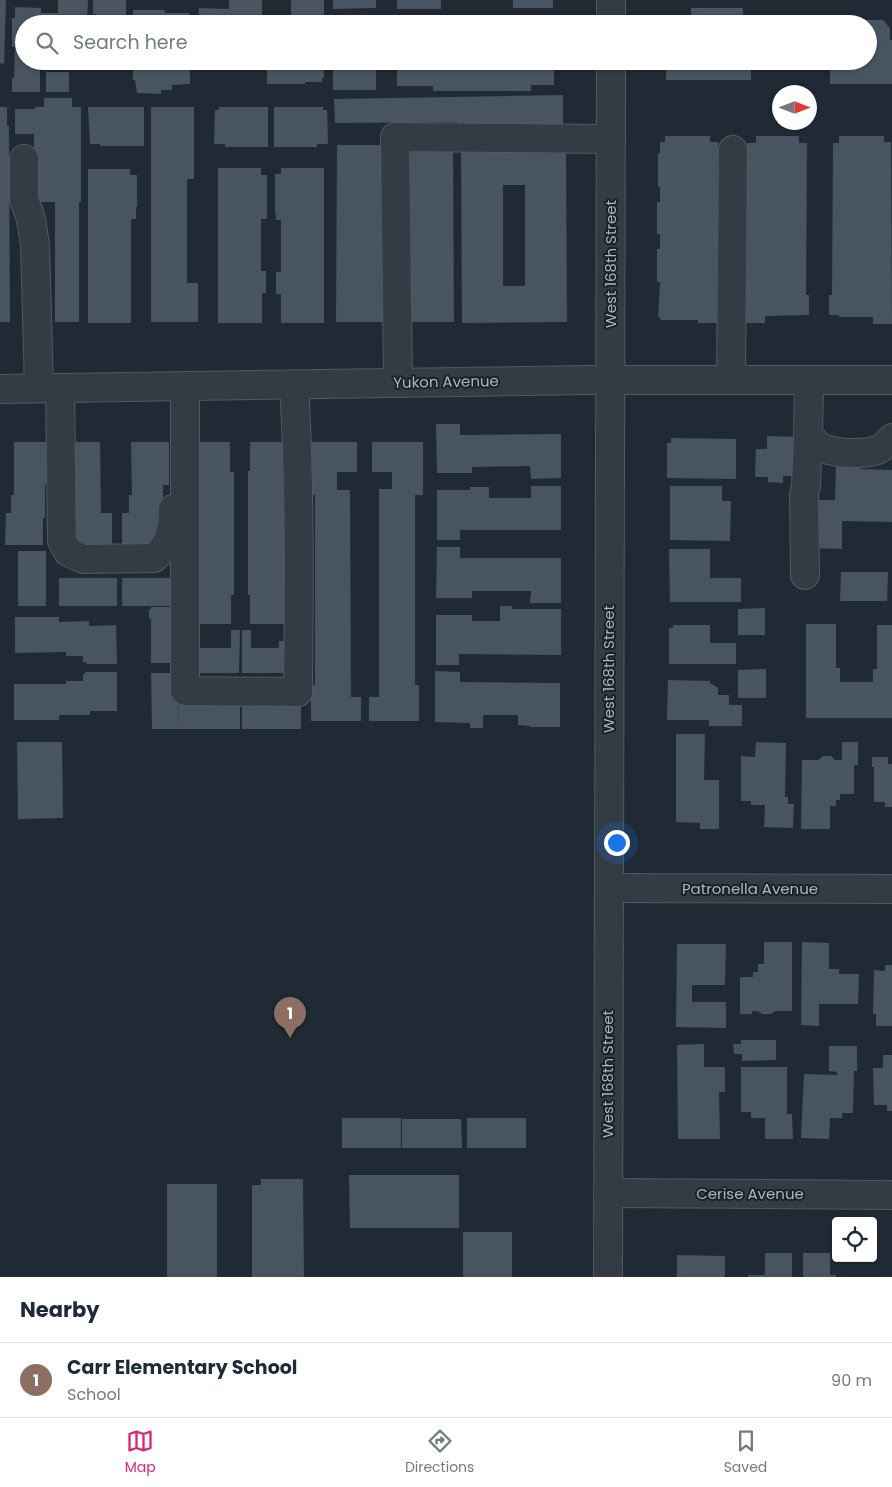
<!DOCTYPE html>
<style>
body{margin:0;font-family:Poppins,sans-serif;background:#f6f6f7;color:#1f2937}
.controls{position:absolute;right:15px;bottom:15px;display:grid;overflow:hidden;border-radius:5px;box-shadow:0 1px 4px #0004}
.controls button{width:45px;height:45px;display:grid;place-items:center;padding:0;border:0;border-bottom:1px solid #e0e1e3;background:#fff;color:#1f2937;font:25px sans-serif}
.compass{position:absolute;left:772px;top:85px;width:45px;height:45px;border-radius:50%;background:#fff;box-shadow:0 1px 4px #0004;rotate:90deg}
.you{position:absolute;left:616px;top:842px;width:18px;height:18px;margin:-12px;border:4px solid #fff;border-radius:50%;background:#1a73e8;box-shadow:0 0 0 8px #1a73e833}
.badge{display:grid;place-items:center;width:32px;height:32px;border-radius:50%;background:#db2777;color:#fff;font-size:16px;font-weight:700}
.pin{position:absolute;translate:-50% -41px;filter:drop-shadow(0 1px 2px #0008)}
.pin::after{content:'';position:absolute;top:26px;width:18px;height:15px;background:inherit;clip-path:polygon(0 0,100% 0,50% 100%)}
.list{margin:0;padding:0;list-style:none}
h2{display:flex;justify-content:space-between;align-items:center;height:65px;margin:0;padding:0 20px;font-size:21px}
h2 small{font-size:16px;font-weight:400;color:#747a83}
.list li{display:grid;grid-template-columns:32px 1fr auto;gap:15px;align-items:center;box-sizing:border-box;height:75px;padding:0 20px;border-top:1px solid #e0e1e3}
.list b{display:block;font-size:19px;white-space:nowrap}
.list p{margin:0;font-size:16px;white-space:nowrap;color:#747a83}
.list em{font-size:16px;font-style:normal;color:#747a83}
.icon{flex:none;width:28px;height:28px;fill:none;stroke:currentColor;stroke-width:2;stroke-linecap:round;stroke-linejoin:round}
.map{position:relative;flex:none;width:892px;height:1277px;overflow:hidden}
.search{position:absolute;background:#fff;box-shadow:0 1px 4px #0004;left:15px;right:15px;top:15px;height:55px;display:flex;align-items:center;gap:12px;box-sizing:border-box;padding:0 18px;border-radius:28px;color:#747a83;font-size:19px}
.sheet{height:140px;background:#fff}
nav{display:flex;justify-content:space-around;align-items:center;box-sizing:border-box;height:70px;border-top:1px solid #e0e1e3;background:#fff;font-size:14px;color:#747a83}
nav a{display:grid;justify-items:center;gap:2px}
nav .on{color:#db2777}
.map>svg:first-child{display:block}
.building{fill:#485460;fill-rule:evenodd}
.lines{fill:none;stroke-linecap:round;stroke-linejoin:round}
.minor-casing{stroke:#515a63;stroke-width:30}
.minor{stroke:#333c45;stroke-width:28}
.labels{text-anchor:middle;stroke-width:4;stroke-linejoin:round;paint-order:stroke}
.street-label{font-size:15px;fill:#adb7c2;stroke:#19212a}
</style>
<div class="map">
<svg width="892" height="1277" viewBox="0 0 892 1277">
<rect width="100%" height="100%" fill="#202a34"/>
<g class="building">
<path d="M 0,0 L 6,0 L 4,64 L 0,63 Z"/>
<path d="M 58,0 L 88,0 L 87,24 L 24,24 L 24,61 L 67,61 L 66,69 L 40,68 L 40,92 L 12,92 L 12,78 L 14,78 L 15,47 L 12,47 L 12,18 L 15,18 L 15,7 L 41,8 L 41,13 L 58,13 Z"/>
<path d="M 93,0 L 126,0 L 126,17 L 96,17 L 96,14 L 93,14 Z"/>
<path d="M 229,0 L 262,0 L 262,24 L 199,24 L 199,8 L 229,9 Z"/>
<rect x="291" y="0" width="33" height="24"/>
<path d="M 333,0 L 376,0 L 376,8 L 333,9 Z"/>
<rect x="397" y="0" width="44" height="9"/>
<rect x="513" y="0" width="40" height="8"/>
<rect x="691" y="8" width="52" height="16"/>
<path d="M 133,10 L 164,10 L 165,13 L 189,13 L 190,24 L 133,24 Z"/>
<rect x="333" y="18" width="43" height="6"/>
<path d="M 440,18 L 440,24 L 397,24 L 397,19 Z"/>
<path d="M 553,18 L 553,24 L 513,24 L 513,19 Z"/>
<path d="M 787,20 L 883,20 L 890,28 L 890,40 L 892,40 L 892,84 L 830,84 L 830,70 L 809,70 L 810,61 L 868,61 L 868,24 L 787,24 Z"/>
<path d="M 133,61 L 190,61 L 190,84 L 172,85 L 172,90 L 161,90 L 161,94 L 137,93 L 135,80 L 133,80 Z"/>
<rect x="239" y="61" width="20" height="4"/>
<path d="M 267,61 L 324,61 L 324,78 L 322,78 L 322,82 L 305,82 L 305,84 L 267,84 Z"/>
<rect x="333" y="61" width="43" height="29"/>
<path d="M 397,61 L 554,61 L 554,85 L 531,85 L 531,91 L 433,91 L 433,86 L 397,86 Z"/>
<rect x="666" y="61" width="85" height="19"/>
<rect x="46" y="72" width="23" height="20"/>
<path d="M 563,95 L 563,124 L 458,125 L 458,122 L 335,123 L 334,99 Z"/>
<path d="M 44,98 L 72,98 L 72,107 L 81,107 L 81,202 L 79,202 L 79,322 L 55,322 L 55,202 L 34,202 L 34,134 L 15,134 L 15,109 L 35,109 L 35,107 L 44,107 Z"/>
<path d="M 0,107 L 7,107 L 7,126 L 9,126 L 10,322 L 0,322 Z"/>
<path d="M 88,107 L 144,107 L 144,146 L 100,146 L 100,144 L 90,144 Z"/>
<path d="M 151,107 L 194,107 L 194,179 L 187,179 L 187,283 L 198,283 L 198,322 L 151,322 Z"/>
<path d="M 219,107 L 268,107 L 268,147 L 225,147 L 225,144 L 214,144 L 215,110 L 219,110 Z"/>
<path d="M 274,107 L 323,107 L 323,110 L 327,110 L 328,144 L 317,144 L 317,147 L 274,147 Z"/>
<path d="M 665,136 L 710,136 L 710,142 L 718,142 L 718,170 L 721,170 L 723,323 L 698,323 L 698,320 L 660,320 L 660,317 L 658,317 L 660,282 L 657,282 L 657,249 L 660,249 L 660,234 L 657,234 L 657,202 L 660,202 L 660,187 L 658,187 L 658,153 L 660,153 L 660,142 L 665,142 Z"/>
<path d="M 756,136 L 799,136 L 799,143 L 807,143 L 806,295 L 809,295 L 809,315 L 765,316 L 765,323 L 742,323 L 747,143 L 756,143 Z"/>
<path d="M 839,136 L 884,136 L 884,142 L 891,142 L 892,324 L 873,324 L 873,317 L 839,317 L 839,315 L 829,315 L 829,295 L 832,295 L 833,143 L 839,143 Z"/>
<path d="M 337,145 L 388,145 L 388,322 L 336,322 Z"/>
<path d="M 403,146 L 453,146 L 454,322 L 405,322 Z"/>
<path d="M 566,149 L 567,322 L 462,323 L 461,150 ZM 503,185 L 525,185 L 525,286 L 503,286 Z"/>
<path d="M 218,168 L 261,168 L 261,175 L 267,175 L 267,219 L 261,219 L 261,271 L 266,271 L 266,293 L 262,293 L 262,323 L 218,323 Z"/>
<path d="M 281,168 L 324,168 L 324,323 L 281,323 L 281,294 L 276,294 L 276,272 L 281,272 L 281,220 L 276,220 L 275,208 L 275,174 L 281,174 Z"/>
<path d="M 88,169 L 130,169 L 130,175 L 137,175 L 137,207 L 136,207 L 136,219 L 131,219 L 131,323 L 88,323 Z"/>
<path d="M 436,424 L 460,424 L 460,435 L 561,434 L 561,478 L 531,479 L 530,466 L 472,467 L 472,473 L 437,473 Z"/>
<path d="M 767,436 L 796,437 L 795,476 L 783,476 L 783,483 L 768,482 L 768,477 L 755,477 L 756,449 L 767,449 Z"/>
<path d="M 671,438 L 736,439 L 736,479 L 667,478 L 667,443 L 671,443 Z"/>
<path d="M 14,442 L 50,442 L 50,484 L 45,484 L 45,518 L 43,518 L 43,545 L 5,545 L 6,513 L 11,513 L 11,495 L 14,495 Z"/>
<path d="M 65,442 L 100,442 L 101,513 L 112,513 L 112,544 L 74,544 Z"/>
<path d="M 131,442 L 169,442 L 169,485 L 163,485 L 163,518 L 160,544 L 122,544 L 122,513 L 129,513 L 129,495 L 132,495 Z"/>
<path d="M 188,442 L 230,442 L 230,472 L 234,472 L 234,595 L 231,595 L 231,624 L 188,624 Z"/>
<path d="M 250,442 L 293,442 L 293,624 L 250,624 L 250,595 L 248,595 L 248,471 L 250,471 Z"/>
<path d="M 306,442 L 357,442 L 357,472 L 337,472 L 337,490 L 350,490 L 351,697 L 361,697 L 361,721 L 311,721 L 311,685 L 315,685 L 315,495 L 307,495 Z"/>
<path d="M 372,442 L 423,442 L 423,495 L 415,495 L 415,685 L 419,685 L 419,721 L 369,721 L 369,697 L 379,697 L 379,489 L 392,489 L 392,472 L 372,472 Z"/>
<path d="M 836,466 L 860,466 L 860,469 L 892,470 L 892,522 L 842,521 L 842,549 L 809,548 L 809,500 L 835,500 Z"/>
<path d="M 531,486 L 561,486 L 561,530 L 460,530 L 460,540 L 437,540 L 437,490 L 470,490 L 470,487 L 489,487 L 489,498 L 531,498 Z"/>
<path d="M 670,486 L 722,486 L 722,501 L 731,501 L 730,541 L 670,540 Z"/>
<path d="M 437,547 L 460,547 L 460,558 L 561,558 L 561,603 L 530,603 L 531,591 L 472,591 L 472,598 L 436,598 Z"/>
<path d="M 669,549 L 710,549 L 710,578 L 741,578 L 741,602 L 670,602 Z"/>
<rect x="18" y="551" width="28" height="55"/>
<path d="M 841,572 L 888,572 L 887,601 L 840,601 Z"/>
<rect x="59" y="578" width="58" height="28"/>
<rect x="122" y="578" width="57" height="28"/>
<path d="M 500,606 L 512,606 L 512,609 L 561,609 L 561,655 L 459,654 L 459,665 L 436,665 L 436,615 L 472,615 L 472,621 L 500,621 Z"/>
<path d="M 151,607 L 179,607 L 178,663 L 151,663 L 151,619 L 149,619 L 149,609 L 151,609 Z"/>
<path d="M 765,608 L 765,635 L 738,635 L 738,609 Z"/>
<path d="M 15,617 L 59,617 L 59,622 L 89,621 L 89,626 L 116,625 L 117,664 L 86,664 L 86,662 L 83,662 L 83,656 L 66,656 L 66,652 L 15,653 Z"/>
<path d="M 806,624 L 836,624 L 836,668 L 840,668 L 840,682 L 873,682 L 873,669 L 877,669 L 877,625 L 892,625 L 892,718 L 806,718 Z"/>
<path d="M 673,625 L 710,625 L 710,643 L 736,643 L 736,664 L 669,664 L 669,628 L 673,628 Z"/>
<path d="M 231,630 L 240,630 L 239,673 L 194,673 L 194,648 L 231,648 Z"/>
<path d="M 242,630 L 251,630 L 251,648 L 279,648 L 279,641 L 288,641 L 288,673 L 242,673 Z"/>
<path d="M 766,669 L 766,698 L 738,698 L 738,670 Z"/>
<path d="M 435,671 L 460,672 L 460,682 L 560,683 L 560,727 L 530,727 L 530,726 L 518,725 L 518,715 L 483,715 L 483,728 L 470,728 L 470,723 L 435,722 Z"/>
<path d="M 85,672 L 117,672 L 117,711 L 90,711 L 90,715 L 59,715 L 59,720 L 14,720 L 14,684 L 66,684 L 66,681 L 83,681 L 83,674 L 85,674 Z"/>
<path d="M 151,673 L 178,673 L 179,729 L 152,729 Z"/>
<path d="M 668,680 L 710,681 L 710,683 L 718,688 L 718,695 L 729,695 L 729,705 L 742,705 L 742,726 L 709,726 L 709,720 L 667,720 Z"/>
<rect x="179" y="704" width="61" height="25"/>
<rect x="242" y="704" width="59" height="25"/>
<path d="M 676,734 L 705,734 L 704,780 L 719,780 L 719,829 L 700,829 L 700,823 L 676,822 Z"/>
<path d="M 17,742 L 62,742 L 63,818 L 18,819 Z"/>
<path d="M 756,742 L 786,743 L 785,797 L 788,797 L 788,804 L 794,804 L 793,828 L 764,827 L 765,805 L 751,805 L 751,801 L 741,801 L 741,756 L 755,757 Z"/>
<path d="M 842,742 L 858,742 L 858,765 L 854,765 L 854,794 L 840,794 L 840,800 L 836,800 L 836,806 L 830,806 L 830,829 L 801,829 L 802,760 L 818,760 L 823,756 L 831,756 L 835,760 L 842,760 Z"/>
<path d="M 872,757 L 888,757 L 888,764 L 892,764 L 892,807 L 885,807 L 885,802 L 874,802 L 874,767 L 872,767 Z"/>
<path d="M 764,942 L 792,942 L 792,1011 L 776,1011 L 771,1014 L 762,1014 L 758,1011 L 752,1011 L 752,1014 L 740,1014 L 740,977 L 753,977 L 753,972 L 758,972 L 758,964 L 764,964 Z"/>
<path d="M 802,942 L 829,943 L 829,969 L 839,969 L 839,974 L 859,974 L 858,1004 L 819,1004 L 819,1026 L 801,1025 Z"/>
<path d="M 677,944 L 726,944 L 725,985 L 692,985 L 692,1002 L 726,1002 L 726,1028 L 676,1027 Z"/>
<path d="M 885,965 L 892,965 L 892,1026 L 876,1026 L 876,1014 L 873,1014 L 874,970 L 885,971 Z"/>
<path d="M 741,1040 L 776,1040 L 776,1060 L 742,1061 L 742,1054 L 734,1054 L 733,1044 L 741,1044 Z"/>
<path d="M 704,1044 L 704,1067 L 725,1067 L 725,1092 L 719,1092 L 720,1139 L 678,1139 L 677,1045 Z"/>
<path d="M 829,1046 L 857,1046 L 857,1071 L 854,1071 L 853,1113 L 842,1113 L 842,1118 L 830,1118 L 829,1139 L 801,1138 L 804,1074 L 837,1075 L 837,1072 L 829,1071 Z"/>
<path d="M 883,1055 L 892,1055 L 892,1111 L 887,1111 L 887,1105 L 874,1105 L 873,1068 L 883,1068 Z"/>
<path d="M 741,1067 L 787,1067 L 787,1114 L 792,1114 L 793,1139 L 765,1139 L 765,1118 L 751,1118 L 751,1112 L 741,1112 Z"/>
<rect x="342" y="1118" width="59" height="30"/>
<rect x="467" y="1118" width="59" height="30"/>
<path d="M 402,1119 L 461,1119 L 462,1148 L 402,1148 Z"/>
<path d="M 349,1175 L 459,1175 L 459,1228 L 350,1228 Z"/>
<path d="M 261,1179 L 303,1179 L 304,1277 L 252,1277 L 252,1185 L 261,1185 Z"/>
<rect x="167" y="1184" width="50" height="93"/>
<rect x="463" y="1232" width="49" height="45"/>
<path d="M 765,1253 L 792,1253 L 792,1277 L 748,1277 L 748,1275 L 765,1275 Z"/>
<path d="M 803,1253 L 830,1253 L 830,1275 L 836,1275 L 836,1277 L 803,1277 Z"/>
<path d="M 677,1255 L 725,1256 L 725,1277 L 677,1277 Z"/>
</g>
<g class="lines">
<defs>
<g id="minor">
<path d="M 611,24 L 611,0"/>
<path d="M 24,159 L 24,199 L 31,219 L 35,245 L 39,388"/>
<path d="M 731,380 L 733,150"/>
<path d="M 809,380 L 808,435 C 812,438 815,443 819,446 C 832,454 863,455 877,450 C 882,448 889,442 892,438"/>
<path d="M 398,383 L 395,137 L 611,139"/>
<path d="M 185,386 L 185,691 L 298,692 C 299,589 300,487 294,384"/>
<path d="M 60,388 L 62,541 L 68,552 L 83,559 L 154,558 C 170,545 173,528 173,509"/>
<path d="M 0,389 L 585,380 L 892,380"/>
<path d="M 805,575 L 804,495 L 806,486 L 808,435"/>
<path d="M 609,888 L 892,889"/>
<path d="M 608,1193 L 892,1195"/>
<path d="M 608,1277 L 611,61"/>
</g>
</defs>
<use href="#minor" class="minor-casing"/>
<use href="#minor" class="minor"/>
</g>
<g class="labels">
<g class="street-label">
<text transform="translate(611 264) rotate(-90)" y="5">West 168th Street</text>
<text transform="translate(446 382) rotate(-1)" y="5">Yukon Avenue</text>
<text transform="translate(609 669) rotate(-90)" y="5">West 168th Street</text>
<text x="750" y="894">Patronella Avenue</text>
<text transform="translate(608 1074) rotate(-90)" y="5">West 168th Street</text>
<text x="750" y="1199">Cerise Avenue</text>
</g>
</g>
</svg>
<div class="controls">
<button><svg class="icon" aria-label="locate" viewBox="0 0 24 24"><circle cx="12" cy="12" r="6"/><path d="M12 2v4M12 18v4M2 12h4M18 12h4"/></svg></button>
</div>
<svg class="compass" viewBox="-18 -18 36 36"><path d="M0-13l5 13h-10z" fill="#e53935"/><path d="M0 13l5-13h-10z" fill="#747a83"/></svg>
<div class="you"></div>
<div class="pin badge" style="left:290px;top:1038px;background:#8d6e63">1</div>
<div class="search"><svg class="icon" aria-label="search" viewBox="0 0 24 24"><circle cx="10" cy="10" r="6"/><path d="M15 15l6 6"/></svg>Search here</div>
</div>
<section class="sheet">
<h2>Nearby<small></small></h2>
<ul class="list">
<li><span class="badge" style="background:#8d6e63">1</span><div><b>Carr Elementary School</b><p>School</p></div><em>90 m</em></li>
</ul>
</section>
<nav>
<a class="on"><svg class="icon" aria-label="map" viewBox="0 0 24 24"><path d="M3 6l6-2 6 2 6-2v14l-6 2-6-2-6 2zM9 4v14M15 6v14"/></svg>Map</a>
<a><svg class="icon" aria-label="directions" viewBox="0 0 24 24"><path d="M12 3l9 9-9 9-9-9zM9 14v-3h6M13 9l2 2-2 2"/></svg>Directions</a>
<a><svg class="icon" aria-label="saved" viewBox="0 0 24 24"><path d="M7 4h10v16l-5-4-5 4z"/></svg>Saved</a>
</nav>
